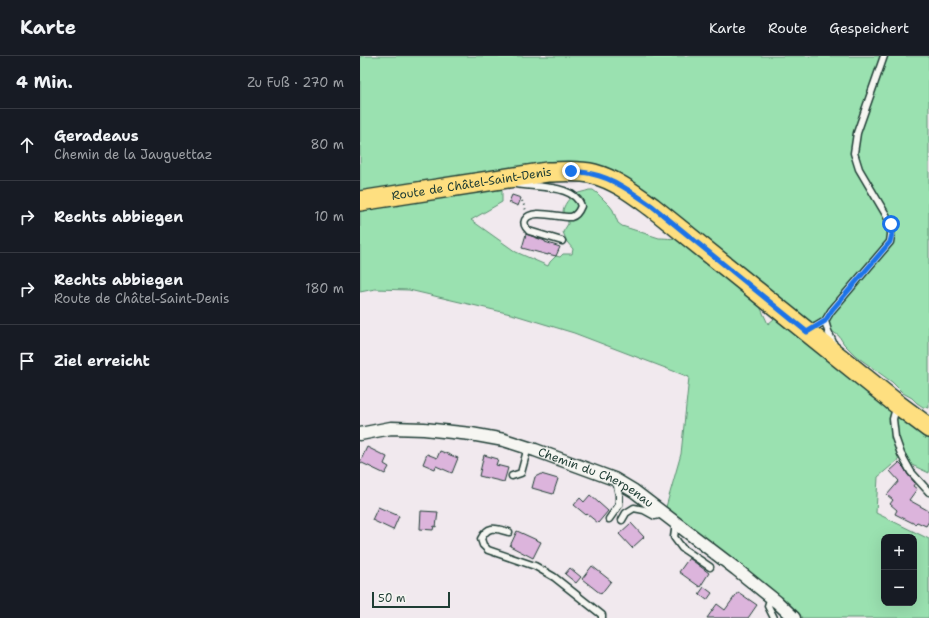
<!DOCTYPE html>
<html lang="de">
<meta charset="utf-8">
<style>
body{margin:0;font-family:"Shantell Sans",sans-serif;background:#242831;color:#f1f3f6}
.controls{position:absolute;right:12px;bottom:12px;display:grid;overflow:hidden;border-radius:8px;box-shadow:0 4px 16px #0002}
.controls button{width:36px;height:36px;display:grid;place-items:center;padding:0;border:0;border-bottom:1px solid #363941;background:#171b24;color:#f1f3f6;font:20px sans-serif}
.scale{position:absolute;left:12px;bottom:10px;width:78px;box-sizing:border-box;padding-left:4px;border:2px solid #1f3d34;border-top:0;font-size:11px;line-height:14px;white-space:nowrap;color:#1f3d34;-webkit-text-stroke:3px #f6f6f2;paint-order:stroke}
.stop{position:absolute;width:12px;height:12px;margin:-9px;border:3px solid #1a73e8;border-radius:50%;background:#fff}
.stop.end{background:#1a73e8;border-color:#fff;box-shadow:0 1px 4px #0008}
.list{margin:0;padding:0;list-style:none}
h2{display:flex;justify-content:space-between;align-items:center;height:52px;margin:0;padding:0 16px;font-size:17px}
h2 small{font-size:13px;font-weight:400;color:#9ea1a6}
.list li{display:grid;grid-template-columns:26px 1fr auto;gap:12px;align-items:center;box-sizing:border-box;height:72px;padding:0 16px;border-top:1px solid #363941}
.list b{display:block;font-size:15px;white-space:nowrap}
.list p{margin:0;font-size:13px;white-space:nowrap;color:#9ea1a6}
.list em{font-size:13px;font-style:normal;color:#9ea1a6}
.icon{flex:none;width:22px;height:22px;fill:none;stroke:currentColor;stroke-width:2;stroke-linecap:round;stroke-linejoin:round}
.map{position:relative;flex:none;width:569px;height:562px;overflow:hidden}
header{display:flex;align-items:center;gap:24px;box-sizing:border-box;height:56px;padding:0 20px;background:#171b24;border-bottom:1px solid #363941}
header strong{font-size:19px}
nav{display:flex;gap:22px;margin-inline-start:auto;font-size:14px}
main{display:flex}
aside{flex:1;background:#171b24}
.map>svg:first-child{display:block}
.green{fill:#9ae1b0;stroke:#5c8f72;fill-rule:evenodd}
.building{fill:#dcb4dc;stroke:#1f3d34}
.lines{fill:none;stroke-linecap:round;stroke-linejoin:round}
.lane-casing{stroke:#1f3d34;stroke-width:9}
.street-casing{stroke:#1f3d34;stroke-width:15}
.primary-casing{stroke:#1f3d34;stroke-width:22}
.path{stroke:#1f3d34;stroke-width:2;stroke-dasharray:1 3;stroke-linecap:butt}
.lane{stroke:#f6f6f2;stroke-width:6}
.street{stroke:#f6f6f2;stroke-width:12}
.primary{stroke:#fedf80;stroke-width:19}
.route{stroke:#1a73e8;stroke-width:5}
.labels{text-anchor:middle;stroke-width:4;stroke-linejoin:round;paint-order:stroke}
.street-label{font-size:12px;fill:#1f3d34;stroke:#f6f6f2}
</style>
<header>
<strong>Karte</strong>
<nav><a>Karte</a><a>Route</a><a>Gespeichert</a></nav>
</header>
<main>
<aside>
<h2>4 Min.<small>Zu Fuß · 270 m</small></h2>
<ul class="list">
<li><svg class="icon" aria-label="ahead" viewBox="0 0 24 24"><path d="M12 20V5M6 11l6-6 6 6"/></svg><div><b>Geradeaus</b><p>Chemin de la Jauguettaz</p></div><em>80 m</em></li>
<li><svg class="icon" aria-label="right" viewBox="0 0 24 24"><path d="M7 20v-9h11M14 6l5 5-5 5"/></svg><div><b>Rechts abbiegen</b></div><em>10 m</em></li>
<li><svg class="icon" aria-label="right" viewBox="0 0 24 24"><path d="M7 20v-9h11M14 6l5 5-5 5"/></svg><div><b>Rechts abbiegen</b><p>Route de Châtel-Saint-Denis</p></div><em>180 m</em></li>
<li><svg class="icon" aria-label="arrive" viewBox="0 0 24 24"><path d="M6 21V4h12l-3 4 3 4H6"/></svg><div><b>Ziel erreicht</b></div></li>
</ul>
</aside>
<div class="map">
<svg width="569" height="562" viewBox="0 0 569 562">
<rect width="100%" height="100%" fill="#f1e9ee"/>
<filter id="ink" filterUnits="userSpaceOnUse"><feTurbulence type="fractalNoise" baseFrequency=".025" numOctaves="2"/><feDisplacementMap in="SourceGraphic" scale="8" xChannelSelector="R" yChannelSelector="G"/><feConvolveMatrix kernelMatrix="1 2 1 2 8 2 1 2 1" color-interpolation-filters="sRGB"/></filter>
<g filter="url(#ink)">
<g class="green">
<path d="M 0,0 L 569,0 L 569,352 L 563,351 L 557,347 L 552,342 L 543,337 L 532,326 L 496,300 L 484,288 L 479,280 L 469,273 L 470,261 L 496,231 L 493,226 L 465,260 L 451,271 L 246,112 L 0,139 Z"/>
<path d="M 142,130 L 142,146 L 111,164 L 156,196 L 188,210 L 190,206 L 196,200 L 200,201 L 203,198 L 212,198 L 213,193 L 207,186 L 203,176 L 208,168 L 208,163 L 206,159 L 203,156 C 203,150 209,141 216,138 C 220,136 224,136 229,134 L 233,134 L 237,137 L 250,150 L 253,154 L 258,167 L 262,170 L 299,182 C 310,182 312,184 323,181 L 398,246 L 408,268 L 415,262 L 527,349 L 569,380 L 569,417 L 539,403 L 518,421 L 516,457 L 569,483 L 569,562 L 440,562 L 306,451 L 321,398 L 329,321 L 214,277 L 155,259 L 49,234 L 15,233 L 0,236 L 0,153 ZM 524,481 L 554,481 L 554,547 L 524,547 Z"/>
</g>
<g class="building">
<path d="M 152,139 L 161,142 L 158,150 L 149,146 Z"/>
<path d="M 166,178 L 185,185 L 185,186 L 200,191 L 196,200 L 188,198 L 188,199 L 162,192 Z"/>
<path d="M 7,391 L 27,401 L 24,408 L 29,411 L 25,418 L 0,406 Z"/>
<path d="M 80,395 L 98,402 L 92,417 L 76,410 L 75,413 L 63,408 L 67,398 L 77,402 Z"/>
<path d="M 124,399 L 138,403 L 136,409 L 148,412 L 144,426 L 119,420 Z"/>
<path d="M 539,407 L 544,412 L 548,419 L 555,427 L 553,430 L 557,433 L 549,444 L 569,455 L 569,465 L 566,470 L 557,466 L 555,468 L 535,458 L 537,454 L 530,448 L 533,444 L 527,439 L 539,425 L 530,415 Z"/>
<path d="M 181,418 L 198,423 L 193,438 L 172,432 L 175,421 Z"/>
<path d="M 230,439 L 248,455 L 238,467 L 227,458 L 226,459 L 214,449 L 220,442 L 224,446 Z"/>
<path d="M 18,451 L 39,460 L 33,474 L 12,464 Z"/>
<path d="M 61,455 L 78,456 L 76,471 L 74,470 L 73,474 L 60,473 Z"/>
<path d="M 271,467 L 284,481 L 272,492 L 259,478 Z"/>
<path d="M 157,475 L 181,486 L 173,502 L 150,490 Z"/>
<path d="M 329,502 L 349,517 L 340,531 L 319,516 Z"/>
<path d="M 232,510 L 251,525 L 241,538 L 222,523 Z"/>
<path d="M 210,512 L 221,521 L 216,527 L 205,518 Z"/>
<path d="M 344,531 L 352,537 L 347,544 L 339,538 Z"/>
<path d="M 378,536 L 397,549 L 388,562 L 347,562 L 357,548 L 365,554 Z"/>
</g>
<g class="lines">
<defs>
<g id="lane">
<path d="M 156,128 C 173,131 207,129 218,144 C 220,146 220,148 221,150 C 219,155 216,160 211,161 C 200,162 171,152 165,164 C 163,168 166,172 169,175 L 202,185"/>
<path d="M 450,274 L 465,265"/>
<path d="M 474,289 L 468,275 L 465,265 L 471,255 L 530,186 L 531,179 L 531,168 L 525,157 L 499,113 L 494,97 L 497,77 L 524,0"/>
<path d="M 536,352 L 533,363 L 535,381 L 541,398 L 551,416 L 569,436"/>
<path d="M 152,420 L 161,417 L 168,391"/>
<path d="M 249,463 L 259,449 L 259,439 L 256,425"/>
<path d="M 262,464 L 266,457 L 274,452 L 284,454 L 295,460 L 303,458"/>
<path d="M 316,467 L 314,481 L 322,492 L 350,511"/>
<path d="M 149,476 C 135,472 128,469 121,483 L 123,489 L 128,494 L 175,510 L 194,521 L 242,559 L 242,562"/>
<path d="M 411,541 L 408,550 L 414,562"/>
</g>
<g id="street">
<path id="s1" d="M 0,378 L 31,372 L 64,373 L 111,378 L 144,384 L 175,394 L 254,423 L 274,435 L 376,513 L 417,546 L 434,562"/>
</g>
<g id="primary">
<path id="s2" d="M 0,145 L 187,116 C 202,116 219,114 234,118 C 256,124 274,138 292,151 L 537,348 L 569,372"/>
</g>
</defs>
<use href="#lane" class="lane-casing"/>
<use href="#street" class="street-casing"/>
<use href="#primary" class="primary-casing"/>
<path class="path" d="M 162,145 L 166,154"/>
<use href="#lane" class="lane"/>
<use href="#street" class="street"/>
<use href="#primary" class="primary"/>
</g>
</g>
<g class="lines" filter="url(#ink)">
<path class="route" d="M 211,115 C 218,116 225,116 232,118 C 253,122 275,138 292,150 L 447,276 L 465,265 L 472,254 L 530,186 L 532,178 L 531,168"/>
</g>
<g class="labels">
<g class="street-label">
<text dy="4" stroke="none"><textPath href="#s2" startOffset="113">Route de Châtel-Saint-Denis</textPath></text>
<text dy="4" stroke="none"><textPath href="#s1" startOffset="245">Chemin du Cherpenau</textPath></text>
</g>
</g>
</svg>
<div class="controls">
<button>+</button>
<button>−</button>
</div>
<div class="scale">50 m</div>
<div class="stop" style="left:531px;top:168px"></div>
<div class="stop end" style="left:211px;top:115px"></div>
</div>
</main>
